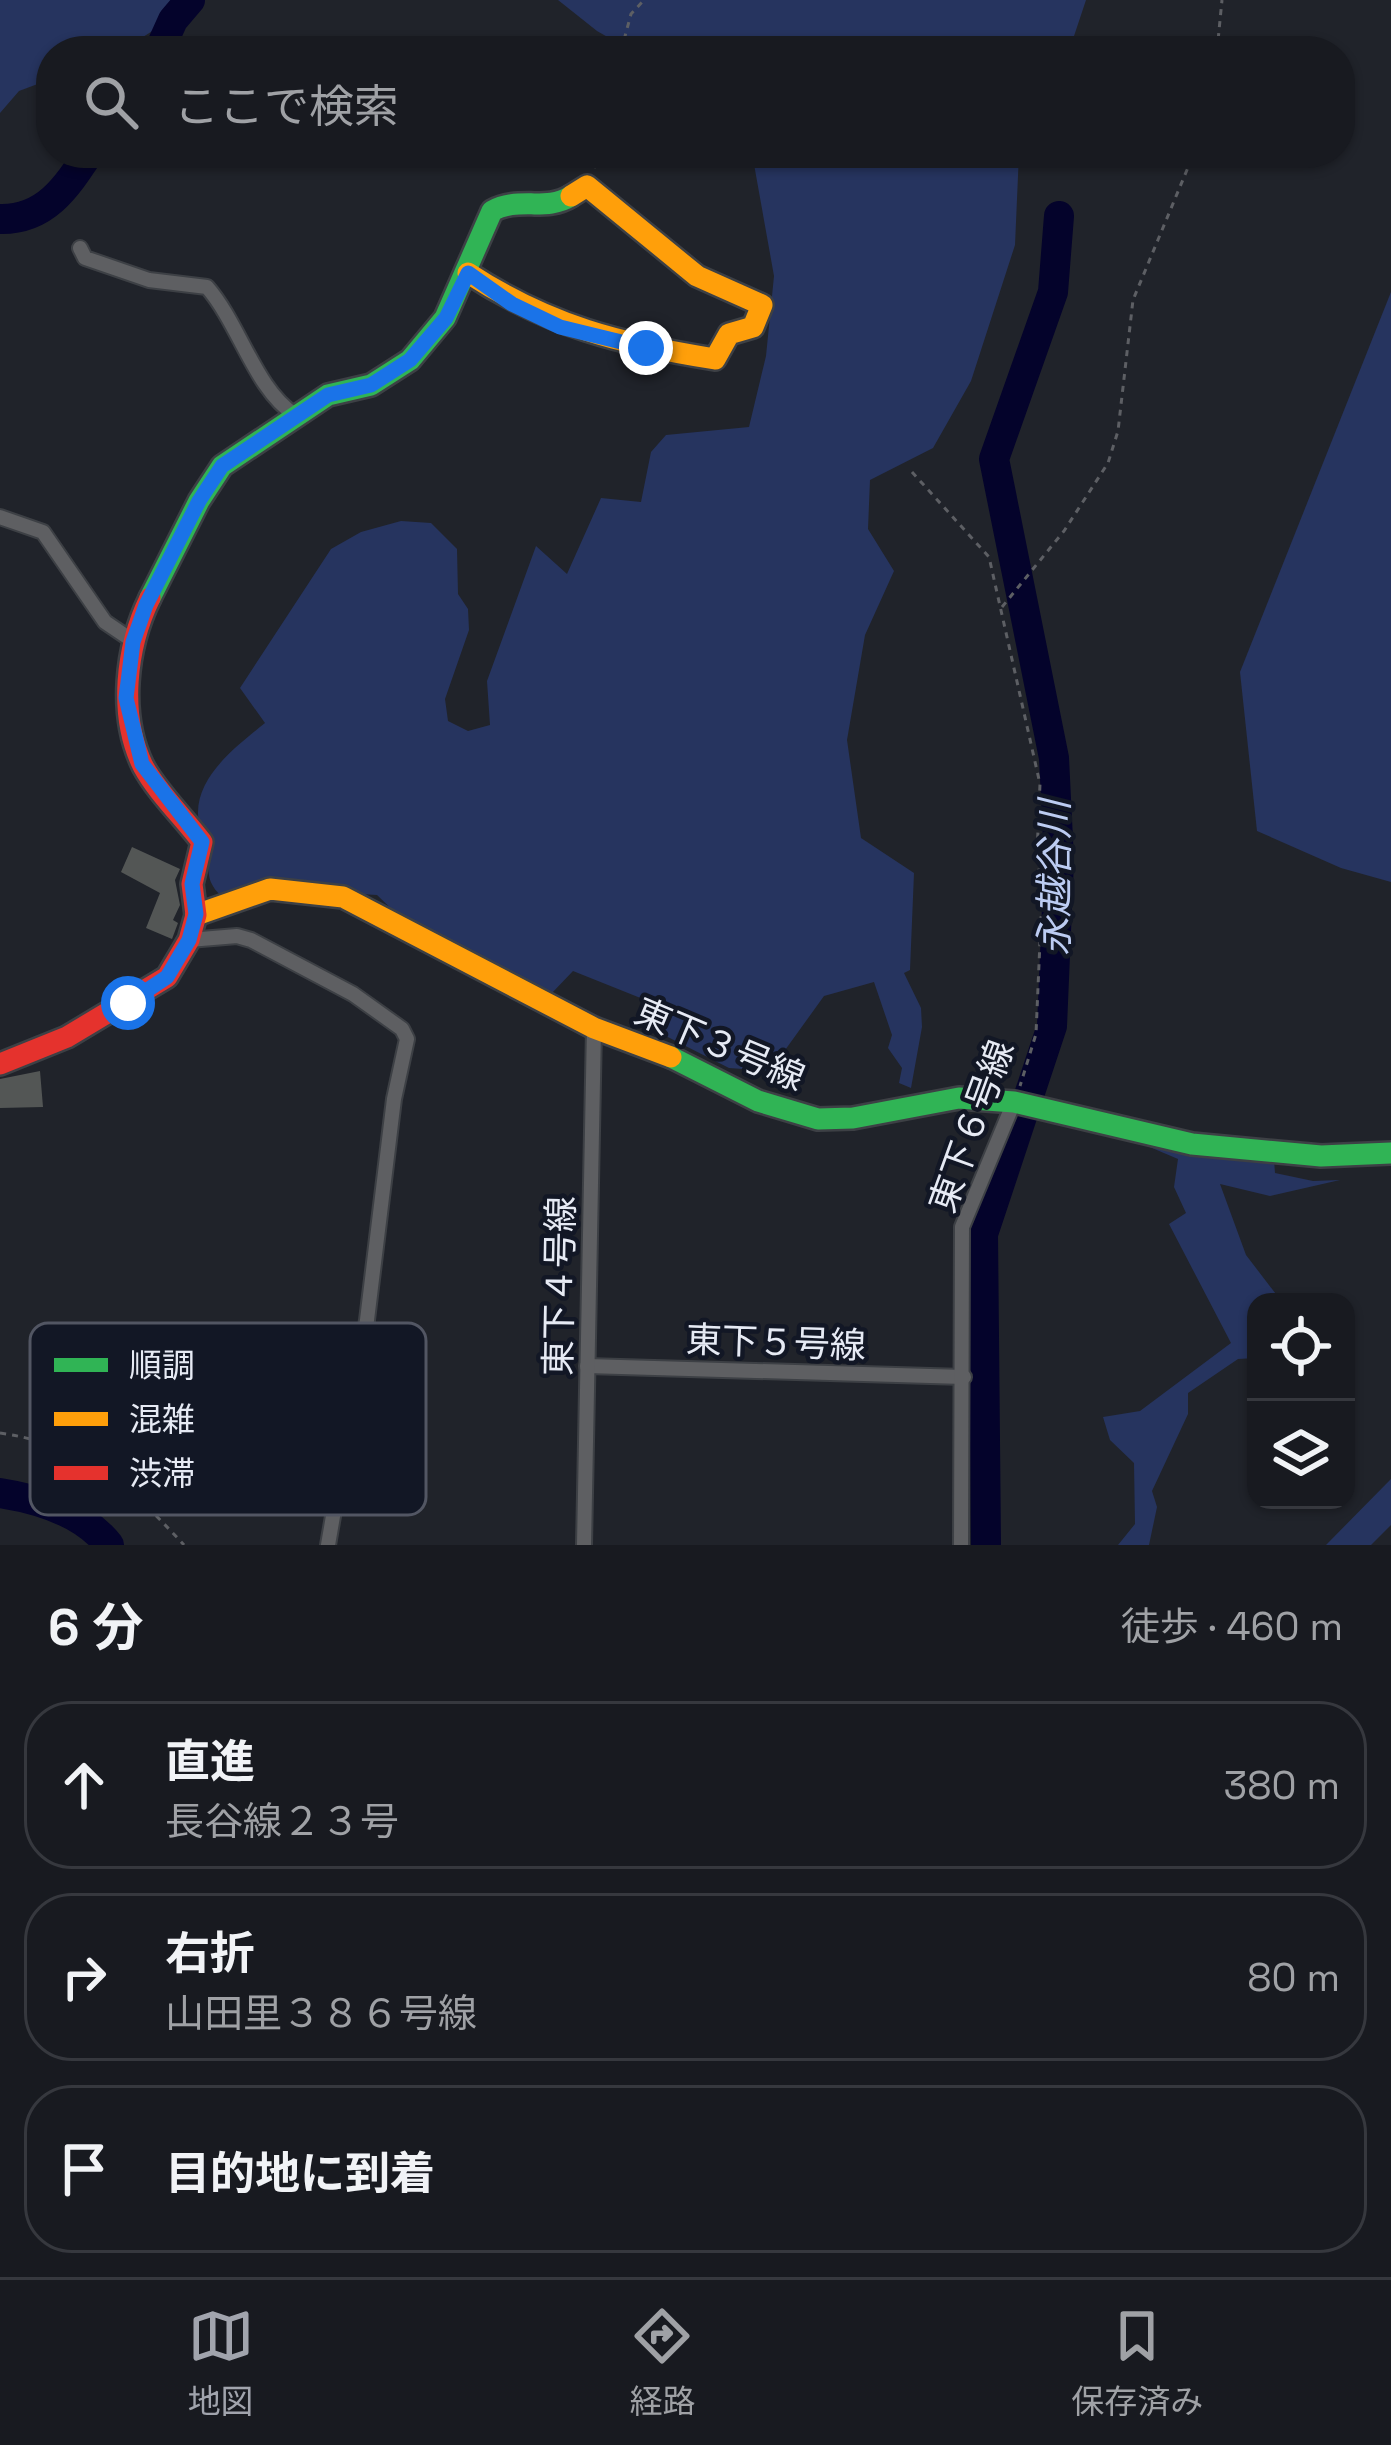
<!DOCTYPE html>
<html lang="ja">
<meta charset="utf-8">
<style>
body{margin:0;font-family:"Space Grotesk","Noto Sans JP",sans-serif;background:#212329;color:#f1f3f6}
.controls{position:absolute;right:36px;bottom:36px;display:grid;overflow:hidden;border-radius:24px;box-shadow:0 3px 9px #0004}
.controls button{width:108px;height:108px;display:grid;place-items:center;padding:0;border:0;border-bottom:3px solid #36383e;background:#181a20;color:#f1f3f6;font:60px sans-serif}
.stop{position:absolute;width:36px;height:36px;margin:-27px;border:9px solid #1a73e8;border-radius:50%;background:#fff}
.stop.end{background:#1a73e8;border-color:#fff;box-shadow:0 3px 12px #0008}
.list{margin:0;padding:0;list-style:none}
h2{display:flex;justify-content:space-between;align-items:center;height:156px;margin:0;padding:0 48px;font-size:51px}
h2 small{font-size:39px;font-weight:400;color:#9fa1a5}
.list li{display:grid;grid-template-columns:78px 1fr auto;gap:36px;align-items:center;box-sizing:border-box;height:168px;margin:0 24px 24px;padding:0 24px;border:3px solid #36383e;border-radius:48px}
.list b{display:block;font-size:45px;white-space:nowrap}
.list p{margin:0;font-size:39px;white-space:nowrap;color:#9fa1a5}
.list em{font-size:39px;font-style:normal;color:#9fa1a5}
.icon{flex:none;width:66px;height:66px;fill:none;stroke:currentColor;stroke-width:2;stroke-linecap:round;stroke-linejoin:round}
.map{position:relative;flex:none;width:1391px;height:1545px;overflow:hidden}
.search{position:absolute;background:#181a20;box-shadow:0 3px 9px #0004;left:36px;right:36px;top:36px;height:132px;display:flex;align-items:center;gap:30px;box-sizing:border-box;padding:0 42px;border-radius:48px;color:#9fa1a5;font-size:45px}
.sheet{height:732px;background:#181a20}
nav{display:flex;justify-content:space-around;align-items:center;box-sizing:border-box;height:168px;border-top:3px solid #36383e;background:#181a20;font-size:33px;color:#9fa1a5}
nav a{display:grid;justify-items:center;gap:6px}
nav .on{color:#a1a4ad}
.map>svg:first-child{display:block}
.green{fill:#26345f}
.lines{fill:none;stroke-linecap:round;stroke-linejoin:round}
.river{stroke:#04032b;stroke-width:30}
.building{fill:#535655}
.street-casing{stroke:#3d4045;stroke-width:18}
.fast-casing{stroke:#3d4045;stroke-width:26}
.slow-casing{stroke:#3d4045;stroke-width:26}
.jam-casing{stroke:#3d4045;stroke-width:26}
.path{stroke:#5d5f64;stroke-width:3;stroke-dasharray:6 6;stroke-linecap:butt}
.street{stroke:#5e5f62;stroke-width:14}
.fast{stroke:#30b455;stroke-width:21}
.slow{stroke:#ff9f0a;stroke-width:21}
.jam{stroke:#e5322d;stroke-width:21}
.route{stroke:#1a73e8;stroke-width:15}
.labels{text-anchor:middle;stroke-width:9;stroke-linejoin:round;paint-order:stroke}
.street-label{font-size:36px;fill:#e6eaf4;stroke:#121725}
.water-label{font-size:39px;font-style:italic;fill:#bcccf2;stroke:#121725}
.key{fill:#121725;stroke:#525663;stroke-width:3}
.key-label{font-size:33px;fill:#e6eaf4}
</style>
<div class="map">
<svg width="1391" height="1545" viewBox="0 0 1391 1545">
<rect width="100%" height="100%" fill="#20232a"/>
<g class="green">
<path d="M 0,0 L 201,0 L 121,51 L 51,51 L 51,79 L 19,91 L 0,113 Z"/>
<path d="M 558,0 L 1086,0 L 1069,51 L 632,51 L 597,31 Z"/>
<path d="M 752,153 L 1019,153 L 1015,245 L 971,381 L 933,448 L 870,480 L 868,529 L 894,571 L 865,635 L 847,740 L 861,838 L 914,873 L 910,970 L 904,973 L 921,1008 L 922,1027 L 911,1088 L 899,1083 L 902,1068 L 888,1048 L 892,1035 L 874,982 L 824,996 L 770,1071 L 729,1068 L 654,1030 L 648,1001 L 573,971 L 551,994 L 404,921 L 377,895 L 252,888 L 220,895 C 205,879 210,872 207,852 C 206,839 198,826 198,814 C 197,775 238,745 265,723 L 240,688 L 331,549 L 361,532 L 401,521 L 431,523 L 457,549 L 458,594 L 468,609 L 469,630 L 445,699 L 448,721 L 468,731 L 490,725 L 487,681 L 536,546 L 567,574 L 601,498 L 641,502 L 651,452 L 666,435 L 749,427 L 766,356 L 774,276 Z"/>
<path d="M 1391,292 L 1391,882 L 1341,868 L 1257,831 L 1240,672 Z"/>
<path d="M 1148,1139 L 1274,1160 L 1275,1173 L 1313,1181 L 1340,1180 L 1270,1196 L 1220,1184 L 1246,1255 L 1282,1302 L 1256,1302 L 1256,1323 L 1248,1331 L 1256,1341 L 1256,1358 L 1238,1359 L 1188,1393 L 1188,1414 L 1152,1491 L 1157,1507 L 1149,1545 L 1118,1545 L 1135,1524 L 1134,1463 L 1110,1440 L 1103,1417 L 1140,1411 L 1231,1343 L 1169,1224 L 1186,1213 L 1174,1187 L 1178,1159 L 1145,1145 Z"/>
<path d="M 1391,1479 L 1391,1525 L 1371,1545 L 1326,1545 Z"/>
</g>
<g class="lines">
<g class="river">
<path d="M 159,51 L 173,20 L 190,0"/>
<path d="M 0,219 C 45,220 66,188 89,153"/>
<path d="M 0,1493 C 39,1499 83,1512 109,1545"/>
<path d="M 986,1545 L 983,1234 L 1052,1026 L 1059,860 L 1054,758 L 994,459 L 1053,292 L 1059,216"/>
</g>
</g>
<g class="building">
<path d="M 132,847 L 180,869 L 175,880 L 180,905 L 173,920 L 178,923 L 172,939 L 146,928 L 160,893 L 121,872 Z"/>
<path d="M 40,1071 L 43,1107 L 0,1108 L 0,1079 Z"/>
</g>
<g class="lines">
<defs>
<g id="street">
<path d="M 80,248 L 85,258 L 149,280 L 207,287 C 240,325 255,389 295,415"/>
<path d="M 0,517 L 43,532 L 105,622 L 133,641"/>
<path d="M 189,940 L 237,936 L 251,940 L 353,994 L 402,1029 L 407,1039 L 394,1099 L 367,1320 L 328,1545"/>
<path d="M 587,1366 L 964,1377"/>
<path d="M 584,1545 L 594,1028"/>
<path d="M 961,1545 L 962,1227 L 1014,1102"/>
</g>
<g id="fast">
<path d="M 150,598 L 199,501 L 222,466 L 328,395 L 371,385 L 410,360 L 445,318 L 492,211 C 518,196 546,212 571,196"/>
<path d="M 671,1057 L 758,1101 L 818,1119 L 853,1118 L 959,1098 L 1014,1102 L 1192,1144 L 1321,1156 L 1391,1153"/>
</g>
<g id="slow">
<path d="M 468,273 C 549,326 621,344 715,359 L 729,334 L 753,327 L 762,305 L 697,276 L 587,186 L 571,196"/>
<path d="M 196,915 L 270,889 L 343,897 L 594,1028 L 671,1057"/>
</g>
<path id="jam" d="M 0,1064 L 67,1037 L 167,977 L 189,940 L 196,915 L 192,884 L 202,842 C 184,818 157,792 143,766 C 118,715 126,647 150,598"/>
</defs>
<use href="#street" class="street-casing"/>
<use href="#fast" class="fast-casing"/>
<use href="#slow" class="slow-casing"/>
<use href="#jam" class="jam-casing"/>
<g class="path">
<path d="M 621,51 L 631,14 L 644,0"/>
<path d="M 1217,51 L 1222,0"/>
<path d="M 594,168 L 600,153"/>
<path d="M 912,472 L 989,557 L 1040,784 L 1037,854 L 1042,895 L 1036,1034 L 1020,1086"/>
<path d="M 1002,607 L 1064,531 L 1108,463 L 1118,431 L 1133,300 L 1194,153"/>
<path d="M 0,1433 C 80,1444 131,1487 184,1545"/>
</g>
<use href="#street" class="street"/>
<use href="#fast" class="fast"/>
<use href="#slow" class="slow"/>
<use href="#jam" class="jam"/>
</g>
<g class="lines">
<path class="route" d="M 128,1003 L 167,977 L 189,940 L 196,914 L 192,884 L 202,842 L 142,764 L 126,698 L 133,642 L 146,605 L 199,501 L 222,466 L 328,395 L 371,385 L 410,360 L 446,318 L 468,273 L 512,304 L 560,327 L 646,348"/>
</g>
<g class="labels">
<g class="street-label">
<text transform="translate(720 1044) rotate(23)" y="13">東下３号線</text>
<text transform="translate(971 1126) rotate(-70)" y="13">東下６号線</text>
<text transform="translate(559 1286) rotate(-89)" y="13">東下４号線</text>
<text transform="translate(776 1342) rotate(2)" y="13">東下５号線</text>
</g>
<g class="water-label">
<text transform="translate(1054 878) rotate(-90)" y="14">永越谷川</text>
</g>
</g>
<rect x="30" y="1323" width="396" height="192" rx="18" class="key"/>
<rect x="54" y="1358" width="54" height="14" fill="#30b455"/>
<rect x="54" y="1412" width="54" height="14" fill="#ff9f0a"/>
<rect x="54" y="1466" width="54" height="14" fill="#e5322d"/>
<g class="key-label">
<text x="129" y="1377">順調</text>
<text x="129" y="1431">混雑</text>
<text x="129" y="1485">渋滞</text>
</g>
</svg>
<div class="controls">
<button><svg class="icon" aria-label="locate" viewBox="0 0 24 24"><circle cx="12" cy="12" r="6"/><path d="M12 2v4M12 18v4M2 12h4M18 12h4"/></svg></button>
<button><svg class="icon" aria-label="layers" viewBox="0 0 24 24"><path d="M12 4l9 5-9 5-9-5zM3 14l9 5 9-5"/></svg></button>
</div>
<div class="stop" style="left:128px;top:1003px"></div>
<div class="stop end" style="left:646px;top:348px"></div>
<div class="search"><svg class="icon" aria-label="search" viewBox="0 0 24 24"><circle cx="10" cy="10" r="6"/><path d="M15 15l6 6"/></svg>ここで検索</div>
</div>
<section class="sheet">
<h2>6 分<small>徒歩 · 460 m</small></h2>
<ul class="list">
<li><svg class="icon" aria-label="ahead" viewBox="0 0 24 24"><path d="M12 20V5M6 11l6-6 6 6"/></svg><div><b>直進</b><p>長谷線２３号</p></div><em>380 m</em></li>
<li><svg class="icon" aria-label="right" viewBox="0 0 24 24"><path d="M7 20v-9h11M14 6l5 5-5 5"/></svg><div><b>右折</b><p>山田里３８６号線</p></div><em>80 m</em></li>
<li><svg class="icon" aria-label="arrive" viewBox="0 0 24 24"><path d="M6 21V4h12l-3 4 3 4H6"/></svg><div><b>目的地に到着</b></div></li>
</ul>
</section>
<nav>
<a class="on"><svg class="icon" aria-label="map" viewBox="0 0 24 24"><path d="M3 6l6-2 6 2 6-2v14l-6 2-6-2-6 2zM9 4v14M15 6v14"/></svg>地図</a>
<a><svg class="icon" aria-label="directions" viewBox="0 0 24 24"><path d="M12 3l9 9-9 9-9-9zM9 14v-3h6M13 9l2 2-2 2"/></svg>経路</a>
<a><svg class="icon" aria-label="saved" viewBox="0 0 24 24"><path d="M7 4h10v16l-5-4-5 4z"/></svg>保存済み</a>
</nav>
